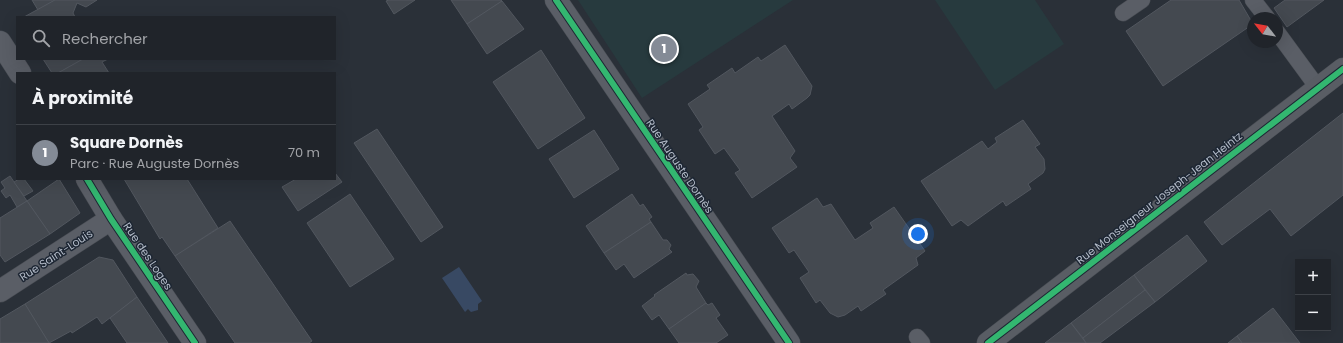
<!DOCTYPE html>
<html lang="fr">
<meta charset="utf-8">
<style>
body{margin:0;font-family:Poppins,sans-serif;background:#2d3036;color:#f1f3f6}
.controls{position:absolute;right:12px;bottom:12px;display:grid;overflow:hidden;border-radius:0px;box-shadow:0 4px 16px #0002}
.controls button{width:36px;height:36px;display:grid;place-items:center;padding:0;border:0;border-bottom:1px solid #3d4147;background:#20242a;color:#f1f3f6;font:20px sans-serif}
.compass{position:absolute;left:1247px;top:12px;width:36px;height:36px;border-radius:50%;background:#20242a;box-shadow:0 4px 16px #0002;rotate:301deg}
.you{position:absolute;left:918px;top:234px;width:14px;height:14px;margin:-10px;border:3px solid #fff;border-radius:50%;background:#1a73e8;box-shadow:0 0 0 6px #1a73e833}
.badge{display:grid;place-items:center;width:26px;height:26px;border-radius:50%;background:#848b96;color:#fff;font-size:13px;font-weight:700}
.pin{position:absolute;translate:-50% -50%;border:2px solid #fff;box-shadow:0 1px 4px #0006}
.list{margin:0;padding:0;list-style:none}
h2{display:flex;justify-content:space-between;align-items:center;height:52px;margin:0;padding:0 16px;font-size:17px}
h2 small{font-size:13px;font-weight:400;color:#a2a4a8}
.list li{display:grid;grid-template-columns:26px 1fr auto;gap:12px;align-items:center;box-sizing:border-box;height:56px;padding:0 16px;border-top:1px solid #3d4147}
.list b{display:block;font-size:15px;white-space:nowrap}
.list p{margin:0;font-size:13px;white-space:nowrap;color:#a2a4a8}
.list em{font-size:13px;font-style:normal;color:#a2a4a8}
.icon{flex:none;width:22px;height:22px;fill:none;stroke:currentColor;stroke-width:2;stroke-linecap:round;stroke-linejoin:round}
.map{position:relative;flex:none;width:1343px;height:343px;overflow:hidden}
.search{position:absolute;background:#20242a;box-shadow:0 4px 16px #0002;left:16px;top:16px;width:320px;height:44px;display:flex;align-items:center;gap:10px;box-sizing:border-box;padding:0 14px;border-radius:0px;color:#a2a4a8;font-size:15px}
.panel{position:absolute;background:#20242a;box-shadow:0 4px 16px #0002;left:16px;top:72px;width:320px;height:108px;border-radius:0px}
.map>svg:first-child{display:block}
.green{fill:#273a3e}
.water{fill:#384963}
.building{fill:#444950;stroke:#52575f}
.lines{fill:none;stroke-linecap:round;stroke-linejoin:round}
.lane-casing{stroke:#484c53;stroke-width:17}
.street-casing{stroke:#484c53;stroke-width:23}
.secondary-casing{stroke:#484c53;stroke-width:23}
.lane{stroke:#5a5e66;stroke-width:16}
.street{stroke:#5a5e66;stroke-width:22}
.secondary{stroke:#595d64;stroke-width:22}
.cycleway-casing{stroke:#1d2633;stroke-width:8}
.cycleway{stroke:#33b770;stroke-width:6}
.labels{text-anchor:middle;stroke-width:3;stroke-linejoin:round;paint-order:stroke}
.street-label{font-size:11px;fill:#b4bcc9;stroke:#1d2633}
</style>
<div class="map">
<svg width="1343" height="343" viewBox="0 0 1343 343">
<rect width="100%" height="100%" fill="#2a3038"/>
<g class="green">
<path d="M 578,0 L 793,0 L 642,98 Z"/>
<path d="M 935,0 L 1035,0 L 1064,44 L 995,90 Z"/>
</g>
<path class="water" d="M 459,267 L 482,301 L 478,304 L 478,310 L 471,312 L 468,309 L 465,312 L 442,278 Z"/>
<g class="building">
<path d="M 32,0 L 55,0 L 38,10 Z"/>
<path d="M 55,0 L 97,0 L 86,7 L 77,3 L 73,13 L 75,17 L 24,17 Z"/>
<path d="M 389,0 L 415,0 L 394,14 L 386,1 Z"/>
<path d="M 451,0 L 501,0 L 502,1 L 467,24 Z"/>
<path d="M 1171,0 L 1239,0 L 1253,24 L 1163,86 L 1126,31 Z"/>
<path d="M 1285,0 L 1324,0 L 1287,27 L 1274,8 Z"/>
<path d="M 502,1 L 524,29 L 487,54 L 467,24 Z"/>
<path d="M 785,45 L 812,86 L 810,95 L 807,98 L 792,109 L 789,104 L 772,116 L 795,151 L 790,158 L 797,167 L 752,198 L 735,173 L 740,170 L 724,148 L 715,154 L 699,130 L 703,127 L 688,104 L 710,89 L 707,85 L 732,68 L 735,73 L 758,57 L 761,61 Z"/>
<path d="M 541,50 L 585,118 L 538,149 L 493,82 Z"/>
<path d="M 43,59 L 83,59 L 58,73 L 52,73 Z"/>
<path d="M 83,59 L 108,59 L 102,62 L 109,73 L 58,73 Z"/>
<path d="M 1343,113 L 1343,195 L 1291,236 L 1270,209 L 1222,245 L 1204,222 Z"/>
<path d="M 1023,120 L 1040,144 L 1035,147 L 1044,159 L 1045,169 L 1043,173 L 1028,184 L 1031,189 L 1006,206 L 1003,201 L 968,226 L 961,220 L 952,226 L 921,181 L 982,141 L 988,149 L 997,142 L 995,138 Z"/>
<path d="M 377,129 L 443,227 L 421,242 L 354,143 Z"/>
<path d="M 594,130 L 619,169 L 574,198 L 549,159 Z"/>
<path d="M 335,173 L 342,182 L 298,211 L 282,187 L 296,179 L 335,179 Z"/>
<path d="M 10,176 L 27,201 L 17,207 L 10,195 L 6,198 L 1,191 L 5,188 L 1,182 Z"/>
<path d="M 19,179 L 24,179 L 33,191 L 24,196 L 14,182 Z"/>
<path d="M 59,179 L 80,213 L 50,234 L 27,201 Z"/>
<path d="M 124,179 L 187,179 L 218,228 L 175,256 L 162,237 L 160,239 Z"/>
<path d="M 350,194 L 394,259 L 350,287 L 307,223 Z"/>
<path d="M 632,194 L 640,206 L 643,204 L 652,217 L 649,219 L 651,222 L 604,253 L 586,226 Z"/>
<path d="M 817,198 L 823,207 L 831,204 L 855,240 L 873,228 L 870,223 L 894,207 L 925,251 L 916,258 L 918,265 L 883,290 L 886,294 L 861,311 L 858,306 L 845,315 L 838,317 L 830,313 L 820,300 L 816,303 L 800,278 L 809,272 L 794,250 L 789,253 L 772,228 Z"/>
<path d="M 27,201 L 50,234 L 5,262 L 0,255 L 0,218 Z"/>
<path d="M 230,221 L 312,341 L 309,343 L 235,343 L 175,256 Z"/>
<path d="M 651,222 L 663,240 L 667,240 L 671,245 L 669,249 L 672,252 L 634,278 L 624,264 L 616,270 L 604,253 Z"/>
<path d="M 1187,235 L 1207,261 L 1155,302 L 1134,275 Z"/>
<path d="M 99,257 L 113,260 L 137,297 L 102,324 L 97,317 L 72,333 L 71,331 L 49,343 L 25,304 Z"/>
<path d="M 686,273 L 687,275 L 693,274 L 699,281 L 696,287 L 706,303 L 669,329 L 659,315 L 652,320 L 642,306 L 655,296 L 654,295 Z"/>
<path d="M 1134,275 L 1145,290 L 1083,338 L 1071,323 Z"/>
<path d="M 1145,290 L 1155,302 L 1100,343 L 1086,343 L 1083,338 Z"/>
<path d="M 137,297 L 168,343 L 127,343 L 110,318 Z"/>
<path d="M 706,303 L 708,305 L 712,303 L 720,315 L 716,318 L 728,335 L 716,343 L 679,343 L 669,329 Z"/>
<path d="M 25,304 L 49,343 L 0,343 L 0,319 Z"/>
<path d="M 1273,308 L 1300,343 L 1242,343 L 1237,336 Z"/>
<path d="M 1071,323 L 1086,343 L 1045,343 Z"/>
<path d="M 1237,336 L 1242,343 L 1228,343 Z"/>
</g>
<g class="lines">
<defs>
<g id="lane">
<path d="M 1253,0 L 1267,18"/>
<path d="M 1123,13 L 1142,0"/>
<path d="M 1277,32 L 1318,88"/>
<path d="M 917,337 L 922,343"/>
</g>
<g id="street">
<path d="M 556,0 L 789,343"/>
<path d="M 0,42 L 20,73"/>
<path d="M 87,179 L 111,219 L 195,343"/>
<path d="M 0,291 L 111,219"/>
</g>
<path id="secondary" d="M 988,343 L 1343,69"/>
</defs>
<use href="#lane" class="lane-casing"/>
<use href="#street" class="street-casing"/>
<use href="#secondary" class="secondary-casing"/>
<use href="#lane" class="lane"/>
<use href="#street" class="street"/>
<use href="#secondary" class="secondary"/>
<defs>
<g id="cycleway">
<path d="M 556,0 L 789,343"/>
<path d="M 87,179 L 111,219 L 195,343"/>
<path d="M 988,343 L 1343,69"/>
</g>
</defs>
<use href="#cycleway" class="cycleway-casing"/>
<use href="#cycleway" class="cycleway"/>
</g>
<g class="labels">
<g class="street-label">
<text transform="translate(680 166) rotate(56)" y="4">Rue Auguste Dornès</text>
<text transform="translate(1159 198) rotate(-38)" y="4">Rue Monseigneur Joseph-Jean Heintz</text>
<text transform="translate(56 255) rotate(-33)" y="4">Rue Saint-Louis</text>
<text transform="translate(148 256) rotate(56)" y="4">Rue des Loges</text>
</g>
</g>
</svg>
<div class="controls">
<button>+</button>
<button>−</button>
</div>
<svg class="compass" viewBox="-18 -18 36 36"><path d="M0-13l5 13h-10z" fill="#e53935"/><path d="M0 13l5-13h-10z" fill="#a2a4a8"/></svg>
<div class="you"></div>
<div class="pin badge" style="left:664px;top:49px">1</div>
<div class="search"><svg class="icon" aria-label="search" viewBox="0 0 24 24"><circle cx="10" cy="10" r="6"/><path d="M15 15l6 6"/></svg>Rechercher</div>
<section class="panel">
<h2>À proximité<small></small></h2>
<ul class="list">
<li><span class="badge">1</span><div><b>Square Dornès</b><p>Parc · Rue Auguste Dornès</p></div><em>70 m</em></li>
</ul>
</section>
</div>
